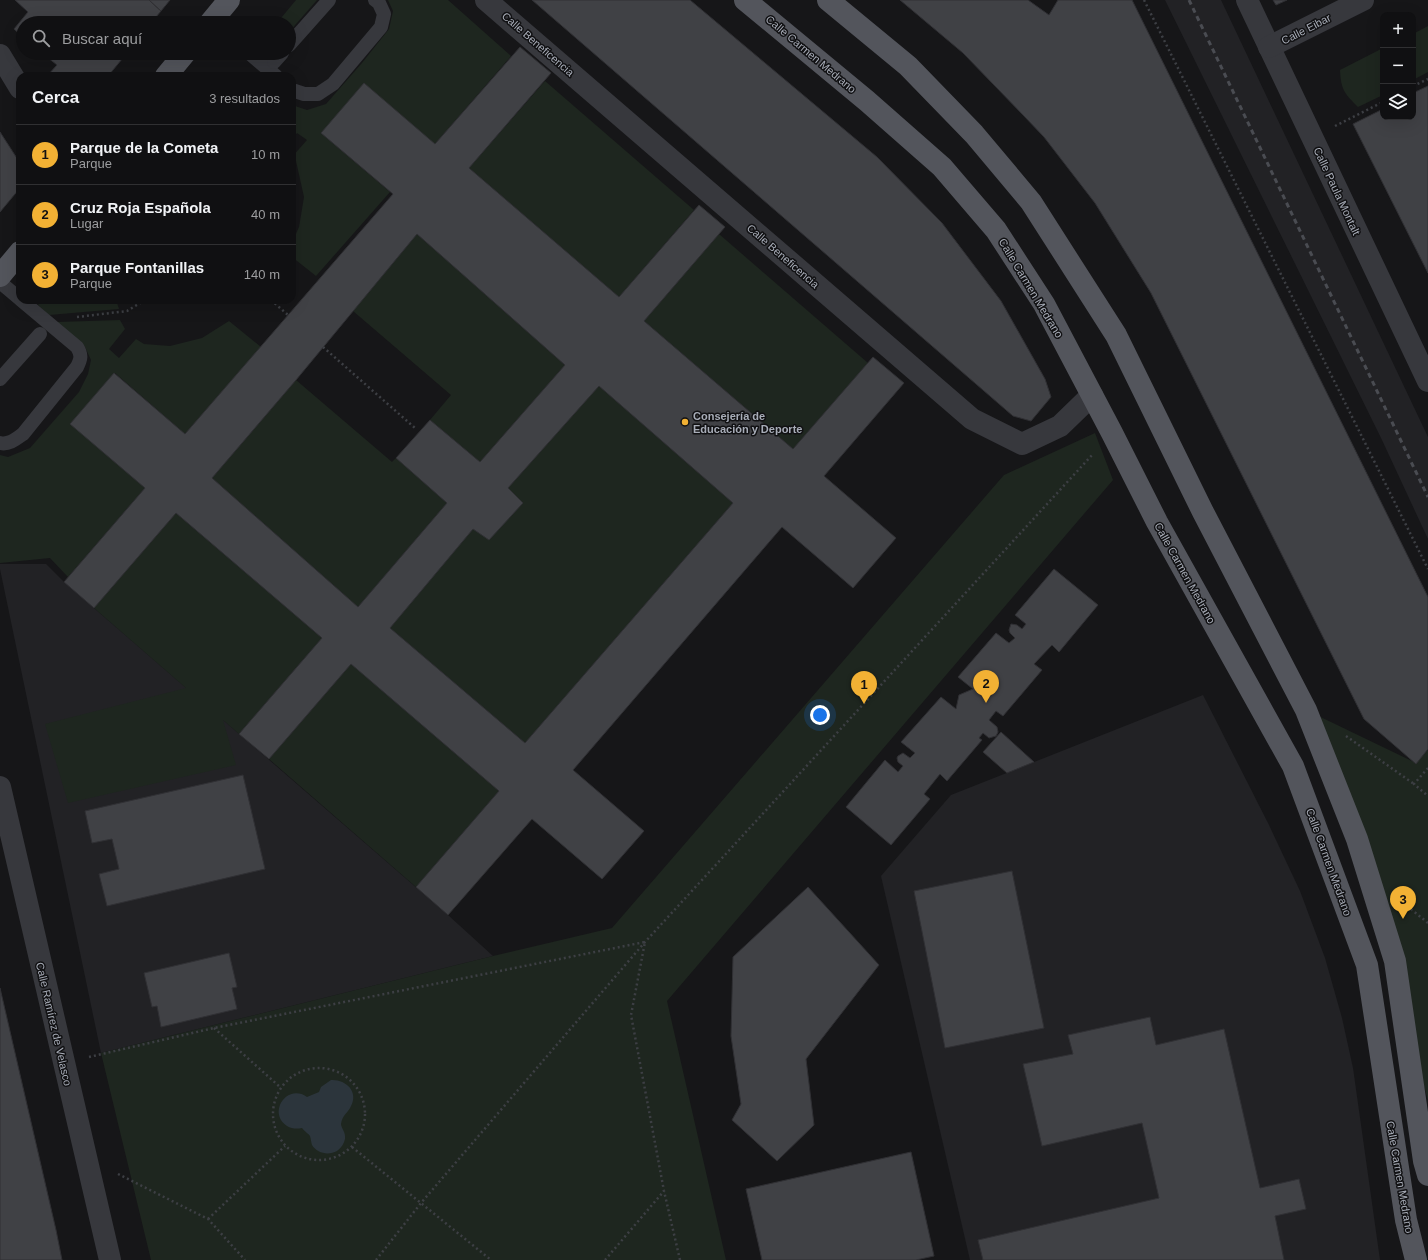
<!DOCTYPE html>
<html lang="es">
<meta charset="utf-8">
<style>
body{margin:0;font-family:Arial,sans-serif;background:#19191b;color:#f1f3f6}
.controls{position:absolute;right:12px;top:12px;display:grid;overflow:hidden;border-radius:8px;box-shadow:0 4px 16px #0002}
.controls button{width:36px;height:36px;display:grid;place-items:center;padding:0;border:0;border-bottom:1px solid #303032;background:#101012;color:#f1f3f6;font:20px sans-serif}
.you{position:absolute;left:820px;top:715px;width:14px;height:14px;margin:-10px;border:3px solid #fff;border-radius:50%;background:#1a73e8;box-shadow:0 0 0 6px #1a73e833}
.badge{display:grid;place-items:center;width:26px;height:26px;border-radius:50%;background:#f2b134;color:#111;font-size:13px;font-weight:700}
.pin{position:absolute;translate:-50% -33px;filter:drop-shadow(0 1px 2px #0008)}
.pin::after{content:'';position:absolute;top:21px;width:14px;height:12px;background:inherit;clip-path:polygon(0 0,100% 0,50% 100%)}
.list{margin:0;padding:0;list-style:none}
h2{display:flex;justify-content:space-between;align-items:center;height:52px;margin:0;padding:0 16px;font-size:17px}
h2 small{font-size:13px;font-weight:400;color:#9c9d9f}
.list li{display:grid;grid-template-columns:26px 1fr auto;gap:12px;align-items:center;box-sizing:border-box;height:60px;padding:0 16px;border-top:1px solid #303032}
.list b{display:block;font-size:15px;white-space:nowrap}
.list p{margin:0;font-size:13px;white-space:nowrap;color:#9c9d9f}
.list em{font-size:13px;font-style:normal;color:#9c9d9f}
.icon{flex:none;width:22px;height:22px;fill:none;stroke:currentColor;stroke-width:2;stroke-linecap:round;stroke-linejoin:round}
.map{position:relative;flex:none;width:1428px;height:1260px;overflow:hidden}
.search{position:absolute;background:#101012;box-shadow:0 4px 16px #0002;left:16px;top:16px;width:280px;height:44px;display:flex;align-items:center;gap:10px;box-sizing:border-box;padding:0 14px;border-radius:22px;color:#9c9d9f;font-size:15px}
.panel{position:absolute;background:#101012;box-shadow:0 4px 16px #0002;left:16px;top:72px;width:280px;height:232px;border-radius:12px}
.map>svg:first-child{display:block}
.built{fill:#222225}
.green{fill:#1e261f}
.water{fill:#2c353c}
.building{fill:#404145;stroke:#303034;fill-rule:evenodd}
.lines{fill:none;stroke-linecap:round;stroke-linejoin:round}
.path{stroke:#3d3f44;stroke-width:2.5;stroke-dasharray:2 3;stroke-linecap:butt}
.lane{stroke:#37383d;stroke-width:14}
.street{stroke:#37383d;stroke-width:22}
.primary{stroke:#53555c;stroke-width:22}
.rail{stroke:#4a4c52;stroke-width:3;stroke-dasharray:5 4;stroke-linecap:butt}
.poi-dot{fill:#f2b134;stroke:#111113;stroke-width:1.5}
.labels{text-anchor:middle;stroke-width:3;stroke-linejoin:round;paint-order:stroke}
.street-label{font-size:11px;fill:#a8adb8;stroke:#111113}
.poi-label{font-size:11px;font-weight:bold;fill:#a8adb8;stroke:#111113;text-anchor:start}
</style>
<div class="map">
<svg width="1428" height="1260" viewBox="0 0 1428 1260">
<rect width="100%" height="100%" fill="#161618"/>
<g class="built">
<path d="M 1165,0 L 1221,0 L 1428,437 L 1428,539 L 1382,440 Z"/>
<path d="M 0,564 L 46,564 L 64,582 L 448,915 L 493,956 L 101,1053 L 0,569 Z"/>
<path d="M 1203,695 L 1269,825 L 1300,891 L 1325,958 L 1342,1018 L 1353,1068 L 1380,1260 L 970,1260 L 881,876 L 951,795 Z"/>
</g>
<g class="green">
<path d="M 296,0 L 317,0 L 289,32 L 289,23 L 277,23 Z"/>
<path d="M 388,0 L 448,0 L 511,56 L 435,144 L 321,133 L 390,192 L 316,276 L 292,257 L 292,243 L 299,227 L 304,197 L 296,161 L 292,157 L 307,140 L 297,133 L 292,139 L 292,105 L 307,110 L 326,104 L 362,63 L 389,29 L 393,11 Z"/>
<path d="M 1428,26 L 1428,72 L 1413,80 L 1413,34 Z"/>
<path d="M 1383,48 L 1383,95 L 1358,107 C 1344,93 1341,90 1340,70 Z"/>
<path d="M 545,81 L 694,210 L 619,297 L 469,168 Z"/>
<path d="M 417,234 L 565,365 L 480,462 L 430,420 L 451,395 L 353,311 Z"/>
<path d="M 719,234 L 868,363 L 793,449 L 644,321 Z"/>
<path d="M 43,300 L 116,300 L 119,309 L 49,315 L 38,305 Z"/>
<path d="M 120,320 L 125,329 L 109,349 L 119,358 L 136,339 L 144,344 L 170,346 L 202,338 L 229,321 L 261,347 L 185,434 L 115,373 L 71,424 L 145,488 L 68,577 L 50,558 L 0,563 L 0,455 L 8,457 L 30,448 L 79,392 L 88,374 L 91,360 L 85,347 L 56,322 Z"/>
<path d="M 296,380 L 392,462 L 396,458 L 447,503 L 358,607 L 212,478 Z"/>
<path d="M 599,386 L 733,503 L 525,743 L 390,628 L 473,529 L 489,539 L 523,503 L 508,488 Z"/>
<path d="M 1095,433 L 1113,480 L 667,1001 L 726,1260 L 151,1260 L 101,1053 L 493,956 L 612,928 L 1004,475 Z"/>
<path d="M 176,513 L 322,638 L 239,734 L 223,720 L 236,765 L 68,803 L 45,724 L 186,688 L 94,608 Z"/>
<path d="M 351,664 L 499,791 L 416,887 L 269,759 Z"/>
<path d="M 1306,710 L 1416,763 L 1428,750 L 1428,1100 L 1388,963 Z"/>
</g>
<path class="water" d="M 331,1080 C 345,1079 359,1091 351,1106 C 348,1113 342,1115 341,1124 C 341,1128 346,1132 345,1139 C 344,1144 341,1148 337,1151 C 328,1156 317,1153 312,1145 C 311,1142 311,1139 310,1136 C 309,1134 304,1131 302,1128 C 297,1129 292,1129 287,1126 C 267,1113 287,1083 307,1097 L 319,1092 L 321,1087 Z"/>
<g class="building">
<path d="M 15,0 L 149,0 L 161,11 L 151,23 L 23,23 L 23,37 L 14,29 L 28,12 Z"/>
<path d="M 149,0 L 170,0 L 161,11 Z"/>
<path d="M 532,0 L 690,0 L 877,157 L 942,223 L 1001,301 L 1045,379 L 1051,397 L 1031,421 L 1013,416 Z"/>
<path d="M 900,0 L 1028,0 L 1049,15 L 1058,0 L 1132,0 L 1428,597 L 1428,749 L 1416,764 L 1364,719 L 1151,293 L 1095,203 L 1044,137 L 1023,115 L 963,53 Z"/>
<path d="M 1273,0 L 1287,0 L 1276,5 Z"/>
<path d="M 520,47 L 551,73 L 469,168 L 619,297 L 699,205 L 725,227 L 644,321 L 793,449 L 873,357 L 904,383 L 824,476 L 896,538 L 853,588 L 782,527 L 573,770 L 644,831 L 602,879 L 532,819 L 448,915 L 416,887 L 499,791 L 351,664 L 269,759 L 239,734 L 322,638 L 176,513 L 94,608 L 64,582 L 145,488 L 70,424 L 114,373 L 185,434 L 393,194 L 321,133 L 364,83 L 435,144 ZM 417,234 L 565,365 L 480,462 L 430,420 L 396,458 L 447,503 L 358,607 L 212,478 L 296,380 ZM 599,386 L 733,503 L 525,743 L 390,628 L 473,529 L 489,540 L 523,503 L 508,488 Z"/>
<path d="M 42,53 L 127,53 L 108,76 L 47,76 L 57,65 Z"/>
<path d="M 1428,86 L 1428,273 L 1353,124 L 1383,109 L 1383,117 L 1413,117 L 1413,93 Z"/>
<path d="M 0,132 L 20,163 L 20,188 L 0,212 Z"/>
<path d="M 1054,569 L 1098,605 L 1059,652 L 1052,645 L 1034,664 L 1042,670 L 1003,716 L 996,711 L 989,720 L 997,727 L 998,732 L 996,736 L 989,738 L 983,733 L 979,738 L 982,740 L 947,781 L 940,774 L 924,794 L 930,799 L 891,845 L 846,807 L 885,760 L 898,772 L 903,766 L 898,762 L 897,758 L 898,756 L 903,753 L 910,758 L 915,753 L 901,742 L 941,697 L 956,709 L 959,695 L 973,689 L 958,677 L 996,633 L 1009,643 L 1015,638 L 1010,633 L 1009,630 L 1011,624 L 1017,625 L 1022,629 L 1026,624 L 1015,615 Z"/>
<path d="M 1001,732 L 1034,762 L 1007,773 L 983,752 Z"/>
<path d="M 243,775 L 265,869 L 107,906 L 99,874 L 119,869 L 112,839 L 92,843 L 85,811 Z"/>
<path d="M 1012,871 L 1044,1028 L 945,1048 L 914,891 Z"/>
<path d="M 808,887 L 879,965 L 806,1059 L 814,1125 L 777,1161 L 732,1120 L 741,1104 L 731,1036 L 733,957 Z"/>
<path d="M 229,953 L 237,987 L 232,988 L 237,1009 L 161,1027 L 157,1006 L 152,1007 L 144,973 Z"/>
<path d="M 0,988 L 56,1230 L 62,1260 L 0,1260 Z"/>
<path d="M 1150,1017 L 1156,1045 L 1224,1029 L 1260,1188 L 1299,1179 L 1306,1209 L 1275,1216 L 1284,1260 L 983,1260 L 978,1240 L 1159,1198 L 1142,1123 L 1042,1146 L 1023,1064 L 1073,1054 L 1068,1035 Z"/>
<path d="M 911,1152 L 934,1256 L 916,1260 L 762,1260 L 746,1189 Z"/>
</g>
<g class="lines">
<g class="path">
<path d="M 1144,0 L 1428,569"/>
<path d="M 1413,86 L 1428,79"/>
<path d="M 1335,126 L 1383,102"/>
<path d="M 271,300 L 288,315"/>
<path d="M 77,317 L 127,311 L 145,300"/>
<path d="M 323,347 L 415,428"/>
<path d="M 1346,736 L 1414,784"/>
<path d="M 1428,768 L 1414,784 L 1428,796"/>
<path d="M 1407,906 L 1428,923"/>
<path d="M 214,1028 L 280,1087"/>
<path d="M 89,1057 L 214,1028 L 645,942 L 631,1015 L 664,1191 L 680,1260"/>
<circle cx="319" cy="1114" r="46"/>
<path d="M 352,1147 L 491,1260"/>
<path d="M 118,1174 L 208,1219 L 245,1260"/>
<path d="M 208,1219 L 285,1146"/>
<path d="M 376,1260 L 421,1203 L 645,942 L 1093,454"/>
<path d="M 605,1260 L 664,1191"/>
</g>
<g class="lane">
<path d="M 289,45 L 329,0"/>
<path d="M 249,53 L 276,76"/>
<path d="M 274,62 L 282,53"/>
<path d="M 292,90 L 304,94 L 318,94 L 333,84 L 381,27 L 384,14 L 379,3 L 375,0"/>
<path d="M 0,282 L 20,299"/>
<path d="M 0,379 L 40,334"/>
<path d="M 0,443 C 9,445 16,439 23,434 L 77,367 C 81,359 82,355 77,347 L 21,300"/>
</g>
<g class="street">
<path d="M 486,0 L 972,419 L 1022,444 L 1060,426 L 1092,395"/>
<path d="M 1247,0 L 1428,381"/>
<path d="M 1269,47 L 1363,0"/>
<path d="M 0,55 L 20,88"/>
<path d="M 0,787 L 110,1260"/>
</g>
<g class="primary">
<path d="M 745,0 L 867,101 L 942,167 L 996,230 L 1044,304 L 1112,433 L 1157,522 L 1293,766 L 1367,965 L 1406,1220 L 1416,1260"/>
<path d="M 828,0 L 908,66 L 974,134 L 1031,202 L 1116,335 L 1203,512 L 1306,710 L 1357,839 L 1395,961 L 1424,1161 L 1428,1175"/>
<path d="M 210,23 L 229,0"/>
<path d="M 166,76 L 185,53"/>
<path d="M 0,276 L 20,252"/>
</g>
<path class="rail" d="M 1189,0 L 1428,497"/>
</g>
<circle class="poi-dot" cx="685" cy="422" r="4"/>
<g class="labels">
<g class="street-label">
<text transform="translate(1306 29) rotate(-27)" y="4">Calle Eibar</text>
<text transform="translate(538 44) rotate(41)" y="4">Calle Beneficencia</text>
<text transform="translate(811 54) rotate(40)" y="4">Calle Carmen Medrano</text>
<text transform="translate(1337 191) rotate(65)" y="4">Calle Paula Montalt</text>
<text transform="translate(783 256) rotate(41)" y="4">Calle Beneficencia</text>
<text transform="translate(1031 288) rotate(59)" y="4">Calle Carmen Medrano</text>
<text transform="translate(1185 573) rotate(61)" y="4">Calle Carmen Medrano</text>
<text transform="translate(1329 862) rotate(70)" y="4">Calle Carmen Medrano</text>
<text transform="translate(54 1024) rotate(77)" y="4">Calle Ramírez de Velasco</text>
<text transform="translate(1400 1177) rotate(80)" y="4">Calle Carmen Medrano</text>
</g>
<g class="poi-label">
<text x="693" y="420">Consejería de<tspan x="693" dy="13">Educación y Deporte</tspan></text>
</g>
</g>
</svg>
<div class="controls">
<button>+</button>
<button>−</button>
<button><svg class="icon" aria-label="layers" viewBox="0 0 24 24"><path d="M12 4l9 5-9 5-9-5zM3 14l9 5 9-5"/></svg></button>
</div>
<div class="you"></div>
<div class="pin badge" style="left:864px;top:704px">1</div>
<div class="pin badge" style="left:986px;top:703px">2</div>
<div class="pin badge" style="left:1403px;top:919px">3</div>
<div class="search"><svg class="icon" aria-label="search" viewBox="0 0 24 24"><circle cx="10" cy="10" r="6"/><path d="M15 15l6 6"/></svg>Buscar aquí</div>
<section class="panel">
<h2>Cerca<small>3 resultados</small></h2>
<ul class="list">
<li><span class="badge">1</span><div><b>Parque de la Cometa</b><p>Parque</p></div><em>10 m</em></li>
<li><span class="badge">2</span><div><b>Cruz Roja Española</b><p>Lugar</p></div><em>40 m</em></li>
<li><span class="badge">3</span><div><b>Parque Fontanillas</b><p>Parque</p></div><em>140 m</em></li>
</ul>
</section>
</div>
